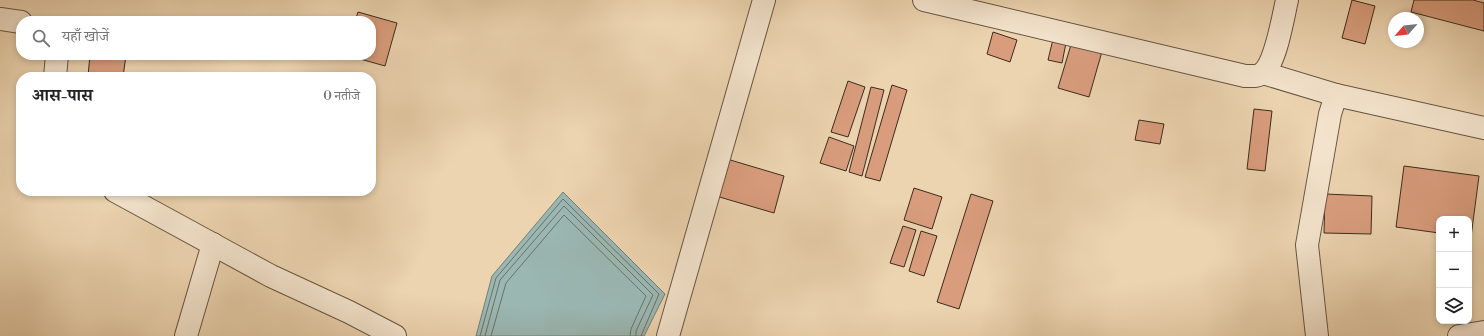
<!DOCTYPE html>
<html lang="hi">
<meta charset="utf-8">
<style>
body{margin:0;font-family:"Libre Bodoni","Noto Serif Devanagari",serif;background:#f2f2f2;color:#202124}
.controls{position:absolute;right:12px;bottom:12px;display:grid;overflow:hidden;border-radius:8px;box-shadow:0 2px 6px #0003}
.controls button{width:36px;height:36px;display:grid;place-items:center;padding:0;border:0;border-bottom:1px solid #e0e0e0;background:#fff;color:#202124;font:20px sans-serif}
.compass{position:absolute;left:1388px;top:12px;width:36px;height:36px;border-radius:50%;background:#fff;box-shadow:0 2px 6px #0003;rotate:243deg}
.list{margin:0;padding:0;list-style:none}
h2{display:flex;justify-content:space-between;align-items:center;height:52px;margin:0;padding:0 16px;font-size:17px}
h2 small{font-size:13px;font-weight:400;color:#757577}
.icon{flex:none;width:22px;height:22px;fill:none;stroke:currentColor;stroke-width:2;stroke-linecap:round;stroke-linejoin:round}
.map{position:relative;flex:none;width:1484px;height:336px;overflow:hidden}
.search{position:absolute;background:#fff;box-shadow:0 2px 6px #0003;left:16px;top:16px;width:360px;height:44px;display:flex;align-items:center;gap:10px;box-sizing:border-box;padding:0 14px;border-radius:16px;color:#757577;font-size:15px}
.panel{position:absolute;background:#fff;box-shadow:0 2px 6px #0003;left:16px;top:72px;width:360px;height:124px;border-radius:16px}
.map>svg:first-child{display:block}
.water{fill:#9ab7b2;stroke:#747f77}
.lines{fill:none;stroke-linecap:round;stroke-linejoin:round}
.shore{stroke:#6b7168;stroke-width:1}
.building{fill:#d99d7d;stroke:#3c2b1e}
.minor-casing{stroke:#685542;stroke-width:24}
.minor{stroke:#f3e3cc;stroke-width:22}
</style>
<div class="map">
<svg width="1484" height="336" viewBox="0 0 1484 336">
<rect width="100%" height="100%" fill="#ecd4b0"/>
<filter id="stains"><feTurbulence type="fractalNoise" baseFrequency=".005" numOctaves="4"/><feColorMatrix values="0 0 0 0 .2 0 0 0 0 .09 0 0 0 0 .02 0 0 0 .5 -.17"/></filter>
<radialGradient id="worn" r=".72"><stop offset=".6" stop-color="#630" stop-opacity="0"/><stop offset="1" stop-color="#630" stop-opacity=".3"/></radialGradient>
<path class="water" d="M 563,192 L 665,294 L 644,336 L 476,336 L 492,276 Z"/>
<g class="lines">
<g class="shore">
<path d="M 480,336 L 496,278 L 563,199 L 659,294 L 641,336"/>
<path d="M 485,336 L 500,280 L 564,206 L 653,295 L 636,331 L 636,336"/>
<path d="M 491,336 L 506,283 L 564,215 L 646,296 L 631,329 L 630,336"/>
</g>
</g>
<g class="building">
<path d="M 1352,0 L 1375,6 L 1365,44 L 1342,38 Z"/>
<path d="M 1414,0 L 1473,0 L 1484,3 L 1484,31 L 1411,12 Z"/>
<path d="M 358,12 L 397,23 L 385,66 L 346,55 L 371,55 L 371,21 L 355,21 Z"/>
<path d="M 993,32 L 1017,40 L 1010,62 L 987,54 Z"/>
<path d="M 1054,35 L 1067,38 L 1062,63 L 1048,60 Z"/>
<path d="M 1073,38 L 1103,48 L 1089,97 L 1058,88 Z"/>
<path d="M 90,55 L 126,55 L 123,77 L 88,76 Z"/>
<path d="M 848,81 L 865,87 L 848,137 L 831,132 Z"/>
<path d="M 892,85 L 907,90 L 880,181 L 865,177 Z"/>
<path d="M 871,87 L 884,90 L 862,176 L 849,172 Z"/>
<path d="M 1254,109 L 1272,111 L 1265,171 L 1247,169 Z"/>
<path d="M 1139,120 L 1164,124 L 1160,144 L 1135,140 Z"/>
<path d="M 829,137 L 854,146 L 846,171 L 820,163 Z"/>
<path d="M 727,159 L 784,176 L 774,213 L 716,196 Z"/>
<path d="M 1404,166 L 1479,176 L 1471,237 L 1469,237 L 1469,219 L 1439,219 L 1439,233 L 1396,227 Z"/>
<path d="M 914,188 L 942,197 L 932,229 L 904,220 Z"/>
<path d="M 971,194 L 993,201 L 959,309 L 937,302 Z"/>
<path d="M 1325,194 L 1372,196 L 1371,234 L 1324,233 Z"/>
<path d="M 903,226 L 916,230 L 904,267 L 890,263 Z"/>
<path d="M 921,231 L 937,236 L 924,276 L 909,271 Z"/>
</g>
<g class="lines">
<defs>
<g id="minor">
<path d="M 924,0 L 1245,76 C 1251,76 1258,77 1263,73 C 1276,62 1283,17 1287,0"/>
<path d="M 0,19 L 21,22"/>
<path d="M 1263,73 L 1336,95 L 1484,128"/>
<path d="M 55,77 L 57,55"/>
<path d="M 115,191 L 271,276 L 349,312 L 395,336"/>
<path d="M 186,336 L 213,244"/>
<path d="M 668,336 L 764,0"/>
<path d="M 1317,336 L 1307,245 L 1330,114 L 1336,95"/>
<path d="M 1459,336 L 1484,332"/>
</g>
</defs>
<use href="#minor" class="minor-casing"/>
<use href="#minor" class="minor"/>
</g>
<rect width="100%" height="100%" filter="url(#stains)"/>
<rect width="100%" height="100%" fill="url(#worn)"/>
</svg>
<div class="controls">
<button>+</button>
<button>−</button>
<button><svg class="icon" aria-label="layers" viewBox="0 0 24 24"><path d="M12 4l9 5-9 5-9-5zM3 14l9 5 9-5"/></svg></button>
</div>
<svg class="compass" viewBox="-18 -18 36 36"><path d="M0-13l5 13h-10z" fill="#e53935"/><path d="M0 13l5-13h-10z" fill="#757577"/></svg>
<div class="search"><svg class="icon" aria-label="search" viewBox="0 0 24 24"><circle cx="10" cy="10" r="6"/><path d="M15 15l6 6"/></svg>यहाँ खोजें</div>
<section class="panel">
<h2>आस-पास<small>0 नतीजे</small></h2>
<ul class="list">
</ul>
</section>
</div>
